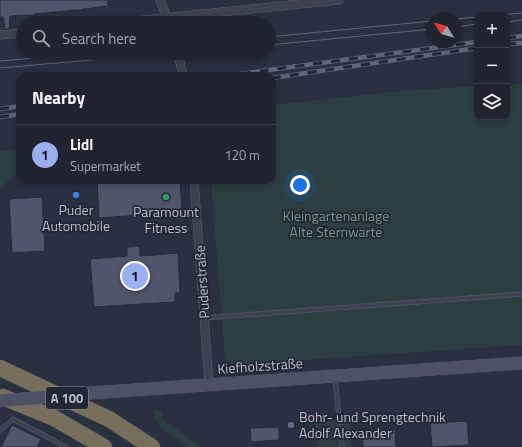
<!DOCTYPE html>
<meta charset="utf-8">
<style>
body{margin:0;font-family:"Titillium Web",sans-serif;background:#272c38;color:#f1f3f6}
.controls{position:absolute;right:12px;top:12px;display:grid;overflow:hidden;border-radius:8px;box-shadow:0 2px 6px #0003}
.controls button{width:36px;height:36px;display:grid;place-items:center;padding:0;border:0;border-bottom:1px solid #3c414c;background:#1f2430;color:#f1f3f6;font:20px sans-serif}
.compass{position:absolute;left:426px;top:12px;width:36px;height:36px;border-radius:50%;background:#1f2430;box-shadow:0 2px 6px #0003;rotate:307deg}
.you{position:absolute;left:300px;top:185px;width:14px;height:14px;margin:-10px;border:3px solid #fff;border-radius:50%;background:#1a73e8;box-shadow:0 0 0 6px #1a73e833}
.badge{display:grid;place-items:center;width:26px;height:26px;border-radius:50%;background:#9aafef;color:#111;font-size:13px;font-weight:700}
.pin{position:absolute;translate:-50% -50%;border:2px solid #fff;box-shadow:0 1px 4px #0006}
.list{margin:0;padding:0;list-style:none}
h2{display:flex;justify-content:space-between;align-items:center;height:52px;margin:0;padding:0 16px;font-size:17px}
h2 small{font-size:13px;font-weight:400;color:#a1a4ab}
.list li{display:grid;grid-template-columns:26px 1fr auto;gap:12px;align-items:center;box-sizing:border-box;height:60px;padding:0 16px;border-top:1px solid #3c414c}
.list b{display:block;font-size:15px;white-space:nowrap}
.list p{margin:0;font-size:13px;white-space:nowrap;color:#a1a4ab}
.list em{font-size:13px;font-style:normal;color:#a1a4ab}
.icon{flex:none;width:22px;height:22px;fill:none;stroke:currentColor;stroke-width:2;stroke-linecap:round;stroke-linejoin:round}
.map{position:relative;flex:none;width:522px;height:447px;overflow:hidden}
.search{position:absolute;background:#1f2430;box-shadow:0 2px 6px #0003;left:16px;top:16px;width:260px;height:44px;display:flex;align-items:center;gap:10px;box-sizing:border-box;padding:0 14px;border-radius:22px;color:#a1a4ab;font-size:15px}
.panel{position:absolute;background:#1f2430;box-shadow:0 2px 6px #0003;left:16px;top:72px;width:260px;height:112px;border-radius:12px}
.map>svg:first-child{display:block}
.green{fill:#2c3e42}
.building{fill:#505669;stroke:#242938}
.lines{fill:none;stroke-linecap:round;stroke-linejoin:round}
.lane-casing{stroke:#5b606e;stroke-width:5}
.street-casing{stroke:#5b606e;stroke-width:9}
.secondary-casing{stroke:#5b606e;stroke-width:13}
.highway-casing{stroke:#484d5b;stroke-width:17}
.lane{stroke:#3d4250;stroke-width:4}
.street{stroke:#3d4250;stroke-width:8}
.secondary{stroke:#4c5163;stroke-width:12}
.highway{stroke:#766f5b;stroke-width:16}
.tram{stroke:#606677;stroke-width:1}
.rail-casing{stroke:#606677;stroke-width:4.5}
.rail{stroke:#222736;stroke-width:3;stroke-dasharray:9;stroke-linecap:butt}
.secondary-bridge-casing{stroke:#5b606e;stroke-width:13;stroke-linecap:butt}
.secondary-bridge{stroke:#4c5163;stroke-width:12}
.shop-dot{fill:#3f7fe0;stroke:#222736;stroke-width:1.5}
.leisure-dot{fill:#2e9e5b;stroke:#222736;stroke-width:1.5}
.service-dot{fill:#5c6f8a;stroke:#222736;stroke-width:1.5}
.labels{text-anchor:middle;stroke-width:3.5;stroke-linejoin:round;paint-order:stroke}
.shield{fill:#222736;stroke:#8c919e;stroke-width:1}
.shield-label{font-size:13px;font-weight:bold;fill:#babeca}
.poi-label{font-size:14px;fill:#babeca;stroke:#222736}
.park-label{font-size:14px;fill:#749982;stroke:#222736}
.street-label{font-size:14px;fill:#babeca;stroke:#222736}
</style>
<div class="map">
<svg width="522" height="447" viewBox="0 0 522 447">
<rect width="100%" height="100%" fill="#293040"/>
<g class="green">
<path d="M 522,84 L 522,345 L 232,365 L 225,359 L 211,180 L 272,180 L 272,105 L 399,91 L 477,86 L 477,117 L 507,117 L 507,85 Z"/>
<path d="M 20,149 L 20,170 L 0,189 L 0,151 Z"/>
<path d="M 154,411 L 162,411 L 162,419 L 202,447 L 188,447 L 160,427 L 155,420 Z"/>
<path d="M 350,419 L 351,447 L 317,447 L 315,422 Z"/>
</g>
<g class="building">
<path d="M 0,0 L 108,0 L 108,6 L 83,9 L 83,10 L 76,10 L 34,14 L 34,15 L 10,16 L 9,29 L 5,29 L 3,17 L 0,17 Z"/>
<path d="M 97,180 L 180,180 L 182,212 L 99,218 Z"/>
<path d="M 42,197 L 45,251 L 12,253 L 9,199 Z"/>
<path d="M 139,246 L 140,256 L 178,253 L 180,293 L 175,293 L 175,302 L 94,307 L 90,259 L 127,256 L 127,247 Z"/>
<path d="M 467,421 L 469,445 L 432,447 L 430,423 Z"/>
<path d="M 12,425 L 41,439 L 37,447 L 1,447 Z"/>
<path d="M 279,427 L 279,440 L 251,442 L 250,428 Z"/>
<path d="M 395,429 L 396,447 L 363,447 L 362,431 Z"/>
</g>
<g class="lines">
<defs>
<g id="lane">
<path d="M 204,318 L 522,294"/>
<path d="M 335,378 L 342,447"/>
<path d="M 0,431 L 13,419 L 66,447"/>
</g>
<g id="street">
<path d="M 160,0 L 169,23"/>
<path d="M 115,23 L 339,0"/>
<path d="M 0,35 L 23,33"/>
<path d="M 178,53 L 183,76"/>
<path d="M 194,180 L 209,384"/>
</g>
<path id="secondary" d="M 91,393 L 522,363"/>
<g id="highway">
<path d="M 0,368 L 109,419 L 152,447"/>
<path d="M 3,397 L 54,418 L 104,447"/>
</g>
</defs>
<use href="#lane" class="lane-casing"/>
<use href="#street" class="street-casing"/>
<use href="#secondary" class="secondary-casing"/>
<use href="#highway" class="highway-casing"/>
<use href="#lane" class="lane"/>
<use href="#street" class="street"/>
<use href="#secondary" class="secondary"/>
<use href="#highway" class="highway"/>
<g class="tram">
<path d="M 499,15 L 522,13"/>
<path d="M 456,19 L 477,17"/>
<path d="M 507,22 L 522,20"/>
<path d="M 456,27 L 477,24"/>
<path d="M 269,37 L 432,21"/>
<path d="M 269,45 L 432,29"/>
<path d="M 0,61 L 99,53"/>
<path d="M 0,68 L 173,53"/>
</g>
<defs>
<g id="rail">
<path d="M 507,38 L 522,36"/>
<path d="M 507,44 L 522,43"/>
<path d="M 224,76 L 477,42"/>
<path d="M 272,78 L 477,48"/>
<path d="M 0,109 L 20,106"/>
<path d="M 0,117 L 20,114"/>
</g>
</defs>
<use href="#rail" class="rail-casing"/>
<use href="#rail" class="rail"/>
<defs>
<path id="secondary-bridge" d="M 0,401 L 91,393"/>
</defs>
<use href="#secondary-bridge" class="secondary-bridge-casing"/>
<use href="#secondary-bridge" class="secondary-bridge"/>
</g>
<circle class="shop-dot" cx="76" cy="195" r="4"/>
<circle class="leisure-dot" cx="166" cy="197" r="4"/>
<circle class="service-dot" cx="291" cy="425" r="4"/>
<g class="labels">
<rect class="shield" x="46" y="387" width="42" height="22" rx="3"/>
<g class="shield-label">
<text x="67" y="403">A 100</text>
</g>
<g class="poi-label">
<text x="76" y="215">Puder<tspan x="76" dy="16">Automobile</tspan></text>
<text x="166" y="217">Paramount<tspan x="166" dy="16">Fitness</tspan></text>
<text x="299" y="422" text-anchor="start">Bohr- und Sprengtechnik<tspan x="299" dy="16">Adolf Alexander</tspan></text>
</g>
<g class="park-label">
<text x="336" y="221">Kleingartenanlage<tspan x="336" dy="16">Alte Sternwarte</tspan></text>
</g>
<g class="street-label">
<text transform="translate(202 282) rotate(-94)" y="5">Puderstraße</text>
<text transform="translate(260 366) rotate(-4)" y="5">Kiefholzstraße</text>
</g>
</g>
</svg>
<div class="controls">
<button>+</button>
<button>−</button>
<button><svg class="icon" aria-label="layers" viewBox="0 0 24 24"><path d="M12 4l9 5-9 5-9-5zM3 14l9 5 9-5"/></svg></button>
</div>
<svg class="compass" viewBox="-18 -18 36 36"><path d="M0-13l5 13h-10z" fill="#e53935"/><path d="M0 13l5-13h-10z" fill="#a1a4ab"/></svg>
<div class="you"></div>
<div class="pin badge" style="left:135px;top:276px">1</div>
<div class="search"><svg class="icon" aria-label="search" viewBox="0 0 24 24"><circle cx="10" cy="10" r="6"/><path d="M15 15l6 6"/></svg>Search here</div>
<section class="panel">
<h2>Nearby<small></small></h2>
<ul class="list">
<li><span class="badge">1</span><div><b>Lidl</b><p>Supermarket</p></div><em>120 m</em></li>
</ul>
</section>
</div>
